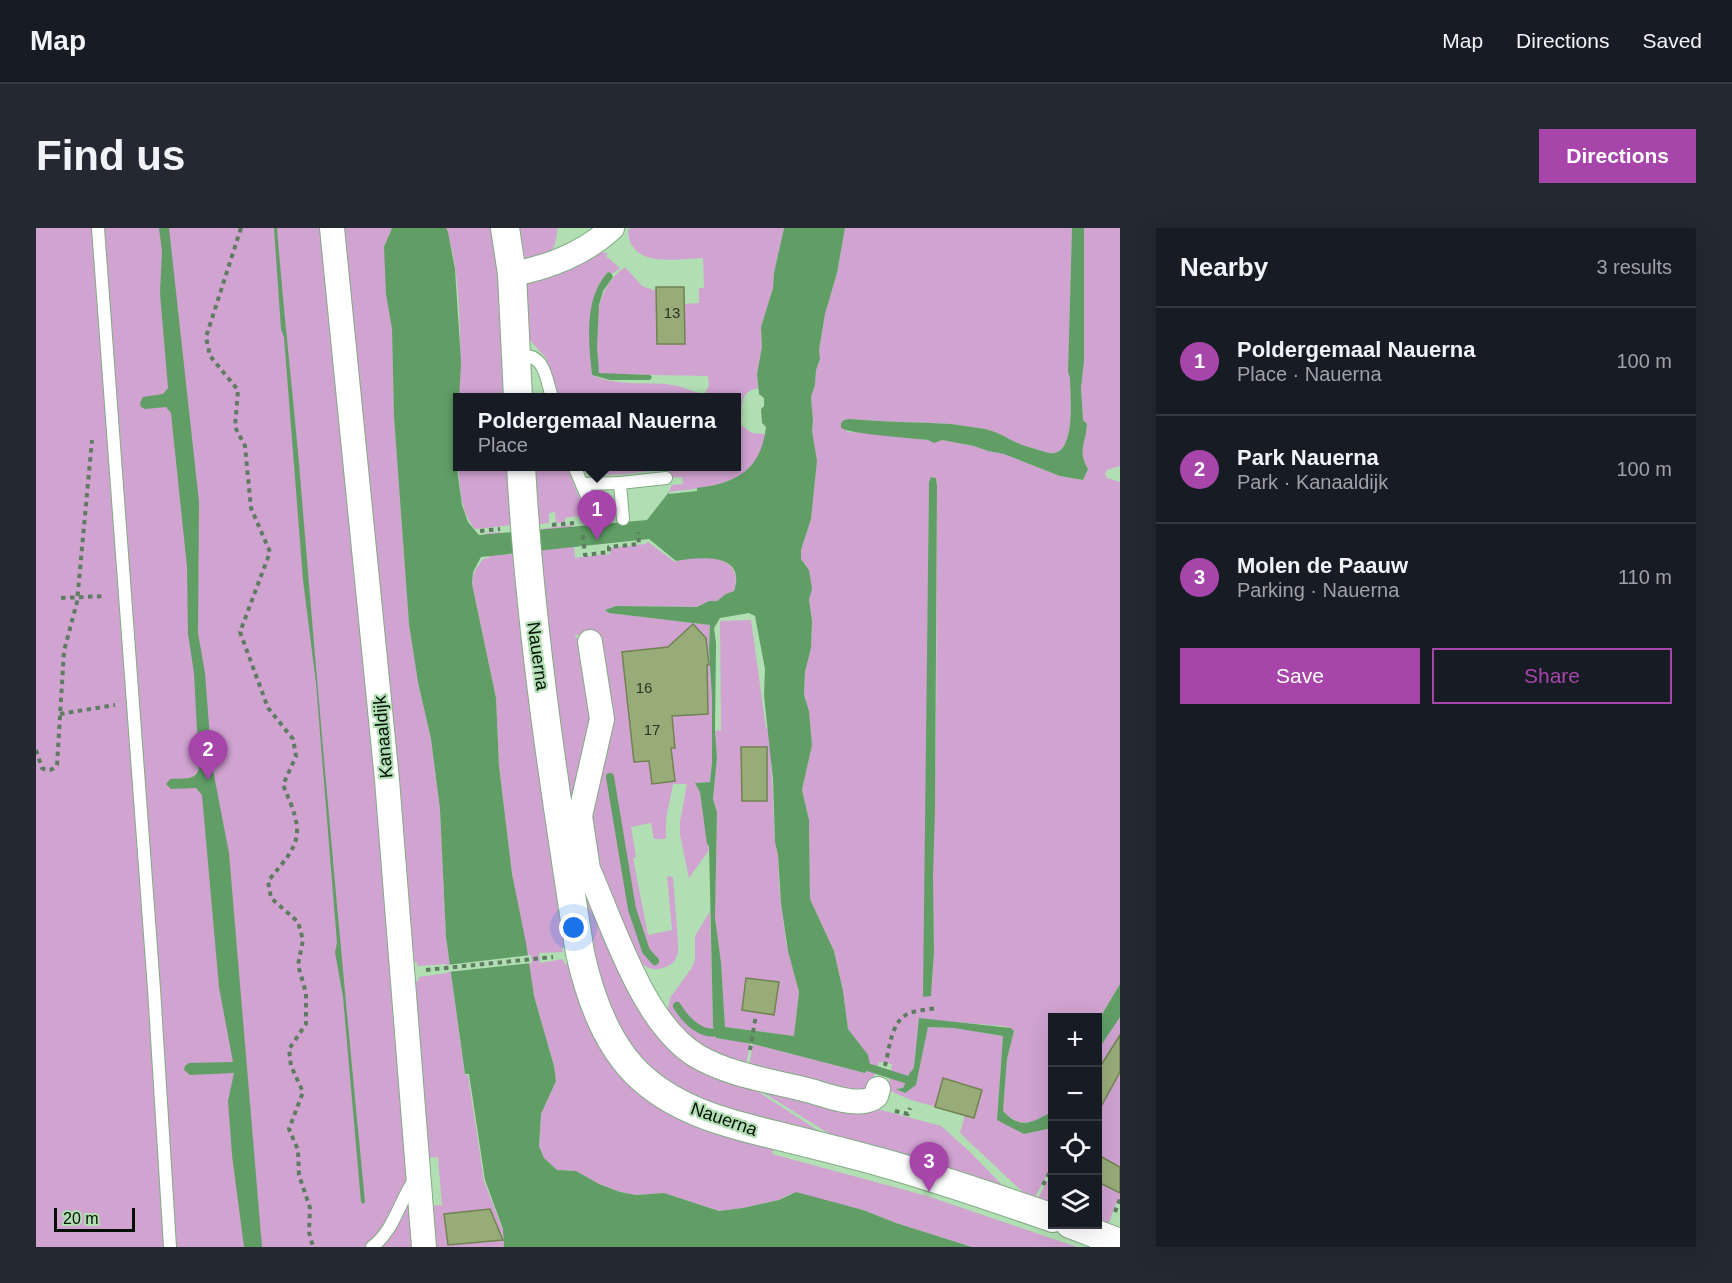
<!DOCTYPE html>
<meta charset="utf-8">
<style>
body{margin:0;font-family:Arial,sans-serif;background:#242831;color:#f1f3f6}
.controls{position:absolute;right:18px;bottom:18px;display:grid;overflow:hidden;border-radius:0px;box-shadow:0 6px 24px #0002}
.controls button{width:54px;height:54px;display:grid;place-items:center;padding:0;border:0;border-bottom:2px solid #363941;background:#171b24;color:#f1f3f6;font:30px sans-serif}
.scale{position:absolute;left:18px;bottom:15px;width:81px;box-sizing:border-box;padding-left:6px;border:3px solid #031004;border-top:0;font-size:16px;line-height:21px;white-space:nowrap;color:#031004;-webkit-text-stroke:4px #b1deb3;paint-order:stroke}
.you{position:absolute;left:538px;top:700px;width:21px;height:21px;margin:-15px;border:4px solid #fff;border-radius:50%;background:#1a73e8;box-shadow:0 0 0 9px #1a73e833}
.badge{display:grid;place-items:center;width:39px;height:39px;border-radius:50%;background:#a745ab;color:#fff;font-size:20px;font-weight:700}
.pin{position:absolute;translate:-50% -50px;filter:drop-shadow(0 2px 3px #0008)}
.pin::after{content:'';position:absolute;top:32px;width:21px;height:18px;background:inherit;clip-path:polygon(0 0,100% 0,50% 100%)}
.popup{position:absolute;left:417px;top:165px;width:288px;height:78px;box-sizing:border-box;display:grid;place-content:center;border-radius:0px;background:#171b24;filter:drop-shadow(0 2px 4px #0005);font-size:20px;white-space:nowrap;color:#9ea1a6}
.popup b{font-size:22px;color:#f1f3f6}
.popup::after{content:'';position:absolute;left:50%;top:100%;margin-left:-12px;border:12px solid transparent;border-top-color:#171b24}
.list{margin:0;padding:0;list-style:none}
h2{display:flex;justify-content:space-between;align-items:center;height:78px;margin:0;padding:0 24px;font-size:26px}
h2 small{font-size:20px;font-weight:400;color:#9ea1a6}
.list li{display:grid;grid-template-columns:39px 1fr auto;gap:18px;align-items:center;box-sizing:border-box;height:108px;padding:0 24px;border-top:2px solid #363941}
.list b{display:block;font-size:22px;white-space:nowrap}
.list p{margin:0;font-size:20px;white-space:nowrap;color:#9ea1a6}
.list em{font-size:20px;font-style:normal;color:#9ea1a6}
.actions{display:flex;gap:12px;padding:18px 24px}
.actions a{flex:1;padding:14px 0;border:2px solid #a745ab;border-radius:0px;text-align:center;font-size:21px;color:#a745ab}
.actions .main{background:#a745ab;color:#fff}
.icon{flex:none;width:33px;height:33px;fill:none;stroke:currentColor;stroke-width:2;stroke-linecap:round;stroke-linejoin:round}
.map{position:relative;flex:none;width:1084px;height:1019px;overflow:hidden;border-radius:0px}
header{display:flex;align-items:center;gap:36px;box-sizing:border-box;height:84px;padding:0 30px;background:#171b24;border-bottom:2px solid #363941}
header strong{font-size:28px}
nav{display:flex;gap:33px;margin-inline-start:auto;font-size:21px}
.intro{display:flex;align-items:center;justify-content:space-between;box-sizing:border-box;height:144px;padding:0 36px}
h1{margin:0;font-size:42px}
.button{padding:15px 27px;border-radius:0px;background:#a745ab;color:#fff;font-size:21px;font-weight:700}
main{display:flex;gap:36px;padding:0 36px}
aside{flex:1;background:#171b24;border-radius:0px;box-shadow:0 6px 24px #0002}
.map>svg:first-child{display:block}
.green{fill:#d0a3d1;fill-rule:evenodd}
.water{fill:#609e65;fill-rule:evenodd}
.pier{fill:#b1deb3}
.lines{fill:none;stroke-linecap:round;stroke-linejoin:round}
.stream{stroke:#609e65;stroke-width:8}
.building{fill:#98ac79;stroke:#708351;stroke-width:1.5}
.service-casing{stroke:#81ac83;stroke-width:14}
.minor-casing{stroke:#81ac83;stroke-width:26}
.tertiary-casing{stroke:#81ac83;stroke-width:30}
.path{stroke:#5e7c60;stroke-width:4;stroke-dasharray:4.5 4.5;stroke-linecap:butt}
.service{stroke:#fff;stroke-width:12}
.minor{stroke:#fff;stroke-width:24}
.tertiary{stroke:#fff;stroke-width:28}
.labels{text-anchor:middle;stroke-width:4.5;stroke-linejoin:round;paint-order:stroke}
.number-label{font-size:15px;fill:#283721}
.street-label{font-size:18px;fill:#031004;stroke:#b1deb3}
</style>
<header>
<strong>Map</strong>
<nav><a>Map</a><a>Directions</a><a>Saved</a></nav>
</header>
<div class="intro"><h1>Find us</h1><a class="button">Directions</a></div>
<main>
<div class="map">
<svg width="1084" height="1019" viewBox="0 0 1084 1019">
<rect width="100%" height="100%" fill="#b1deb3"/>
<g class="green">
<path d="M 0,0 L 289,0 L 382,1019 L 0,1019 Z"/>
<path d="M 302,0 L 356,0 L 348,19 L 356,101 L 358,189 L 373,396 L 382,454 L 395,511 L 404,581 L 410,709 L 429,847 L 432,847 L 448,953 L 467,1002 L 468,1019 L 395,1019 L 392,978 L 406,977 L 402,929 L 389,930 L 374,754 L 382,753 L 383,749 L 412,745 L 410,736 L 382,738 L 380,734 L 373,735 Z"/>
<path d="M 410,0 L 457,0 L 462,33 L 469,169 L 423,169 C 425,120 426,47 410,0 Z"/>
<path d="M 482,0 L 522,0 L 519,16 L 515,25 L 495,32 L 488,29 Z"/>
<path d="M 596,0 L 748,0 L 738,45 L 737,60 L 725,99 L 726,119 L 721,146 L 722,160 C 702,164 706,180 705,197 L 716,205 L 729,206 C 723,258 673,259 633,264 L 636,257 L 647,256 L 646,249 L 634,250 L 633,243 L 631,240 C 612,243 560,254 547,239 L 700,238 L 700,170 L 523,169 L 510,130 L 491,109 L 490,57 L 495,50 L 560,24 L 572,25 L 570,28 L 584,40 L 576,46 L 572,44 C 549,68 554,116 556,147 C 584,160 613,152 642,158 C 651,160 660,166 669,165 L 673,158 L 672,148 L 563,146 C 559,106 554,65 589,39 L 606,58 L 620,63 L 621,116 L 649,115 L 648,76 L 663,75 L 663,60 L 668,60 L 667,30 C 641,31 593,41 592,2 Z"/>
<path d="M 809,0 L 1036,0 L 1032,144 L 1034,150 C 1034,167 1041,230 1013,225 C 1004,222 995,220 986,217 C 971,211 959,201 942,200 C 934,200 924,197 915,196 C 881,194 847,194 813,191 L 808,192 L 805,199 L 812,204 L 844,206 L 892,212 L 898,214 L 906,212 L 938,218 L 952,223 L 968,226 L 1024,248 L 1047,252 L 1052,241 C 1041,222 1050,216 1051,197 L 1047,192 L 1045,160 L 1048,133 L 1048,0 L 1084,0 L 1084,238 L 1071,242 L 1069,246 L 1071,250 L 1084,254 L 1084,756 L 1062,793 L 1062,790 L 1017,790 L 1016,880 C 1014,886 1011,886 1006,889 C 990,898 981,897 967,883 L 971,831 L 978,803 L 975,800 L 967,798 L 883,791 L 878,839 L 867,860 L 860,861 L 869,865 L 880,857 L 892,799 L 918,800 L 967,808 L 961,891 L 988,906 L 1016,900 L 1016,978 L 1001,972 L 1016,944 L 1013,943 L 998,971 L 989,966 L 924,905 L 929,887 L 875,872 L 852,862 L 856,836 L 843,834 C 838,850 835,861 817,866 L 707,841 L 685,833 L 653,815 L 636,800 L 631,786 L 634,770 L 655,741 L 659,732 L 659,708 L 674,683 L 677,798 L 680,810 L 714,815 L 710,837 L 713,838 L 717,816 L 829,845 L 834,837 L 831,827 L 812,801 L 807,763 L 798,723 L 774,671 L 773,592 L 766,562 L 776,517 L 773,483 L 768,467 L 769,444 L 775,420 L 776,393 L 773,371 L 775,361 L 773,342 L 765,331 L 765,322 L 775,291 L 781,233 L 776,203 L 777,193 L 775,169 L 779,157 L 780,142 L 784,131 L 783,122 L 789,86 L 801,45 ZM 895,249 L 898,249 L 901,253 C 900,373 902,493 897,613 C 895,665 901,717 895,768 L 888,768 L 893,254 Z"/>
<path d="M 421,215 L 422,238 L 473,239 L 476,297 L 439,301 C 426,286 425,268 423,248 C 422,236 419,228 421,215 Z"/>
<path d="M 497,239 L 531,239 L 550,287 L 529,290 L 529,294 L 520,295 L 519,284 L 513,285 L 513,295 L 504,296 L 504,301 L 536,297 L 539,330 L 574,326 L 574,320 L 609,316 L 612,314 L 639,334 C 662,325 710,326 698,363 L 690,366 L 681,373 L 673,373 L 661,379 L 580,378 L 569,382 L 573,385 L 674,397 L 673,421 L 676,469 L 676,535 L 674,554 L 659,555 L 664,564 L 673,622 L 653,650 L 644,607 L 644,594 L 651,556 L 637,556 L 630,591 L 630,611 L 618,611 L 615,595 L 595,599 L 600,629 L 597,630 L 612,707 L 636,702 L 631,648 L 637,649 L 642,714 L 642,725 L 638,734 C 624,745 611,743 599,730 L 559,644 C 553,623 549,600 552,579 L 568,508 L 570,500 L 576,497 L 571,473 L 566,415 L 563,414 L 562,407 L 539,407 L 540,410 L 544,410 L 556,462 L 560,502 L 547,562 L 536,580 L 509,389 Z"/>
<path d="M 465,304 L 467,327 L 478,326 L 531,717 L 526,720 L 527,724 L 503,725 L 504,735 L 527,731 L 529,736 L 534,737 L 561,810 L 737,920 L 736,926 L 891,968 L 1041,1019 L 936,1019 L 860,995 L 827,982 L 754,966 L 743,972 L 707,980 L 682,983 L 628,965 L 600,967 L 584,964 L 563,956 L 540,943 L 521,942 L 508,930 L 503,918 L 505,886 L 520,853 L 518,838 L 498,768 L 476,646 L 463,538 L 460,470 L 436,356 L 438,344 L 447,331 L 453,330 L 450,305 Z"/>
<path d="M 715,392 L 730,500 L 733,500 L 734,508 L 739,614 L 742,627 L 743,656 L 750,714 L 763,764 L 758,808 L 689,799 L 685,734 L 679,690 L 681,584 L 677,571 L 681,530 L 679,503 L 685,502 L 684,393 Z"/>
<path d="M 546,646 L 612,783 L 715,859 L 792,909 C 741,896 652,877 614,840 C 584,810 567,768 558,727 C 552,700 550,673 546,646 Z"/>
<path d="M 1084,789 L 1084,807 L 1068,832 L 1084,842 L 1084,976 L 1080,975 L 1072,997 L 1062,994 L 1062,822 Z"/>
<path d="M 720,860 L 845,882 L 905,898 L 934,924 L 966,957 L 805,913 Z"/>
</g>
<g class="water">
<path d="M 123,0 L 133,0 L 163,274 L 162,405 L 169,445 L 176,537 L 193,625 L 226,1019 L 208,1019 L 196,927 L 192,873 L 198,845 L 154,847 L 148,842 L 149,838 L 153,835 L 197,834 L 183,759 L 166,567 L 160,560 L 135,561 L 130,556 L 134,551 C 145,550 160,553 163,541 L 158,445 L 152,406 L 151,339 L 135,185 L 130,179 L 109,181 L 105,179 L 104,175 L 107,169 L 127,166 L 132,160 L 124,65 L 126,23 Z"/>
<path d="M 238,0 L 241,0 C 247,78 256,157 263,235 C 283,482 305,728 329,974 L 327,976 L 325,974 L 307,769 L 299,724 L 301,715 L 280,455 L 267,352 L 248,109 L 245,101 Z"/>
<path d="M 356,0 L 410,0 L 412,4 L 419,41 L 425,134 L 420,233 L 426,277 L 432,294 L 443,307 L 611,292 L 633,264 L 633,266 L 661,263 L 661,260 C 701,255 725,242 730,199 L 726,195 L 725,181 L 728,178 L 728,170 L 723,166 L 721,146 L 726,119 L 725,99 L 737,60 L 738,45 L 748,0 L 809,0 L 801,45 L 789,86 L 783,122 L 784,131 L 780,142 L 779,157 L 775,169 L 777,193 L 776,203 L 781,233 L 775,291 L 765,322 L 765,331 L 773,342 L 776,361 L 773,371 L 776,393 L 775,420 L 769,444 L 768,467 L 773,483 L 776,517 L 766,562 L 773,592 L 774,671 L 798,723 L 807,763 L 812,801 L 832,827 L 834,837 L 829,845 L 717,816 L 680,810 L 677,798 L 673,618 L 671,616 L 664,564 L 659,555 L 674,554 L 676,534 L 676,469 L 673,421 L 674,397 L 573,385 L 569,382 L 580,378 L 661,379 L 673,373 L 681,373 L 690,366 L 698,363 C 711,324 664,329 640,333 L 613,311 L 445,329 L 437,344 L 436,356 L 460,470 L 463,538 L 476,646 L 490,715 L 498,768 L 518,838 L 520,853 L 505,886 L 503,918 L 508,930 L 521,942 L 540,943 L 563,956 L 584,964 L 600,967 L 628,965 L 683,983 L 707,980 L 743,972 L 760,964 L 827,982 L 860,995 L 936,1019 L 468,1019 L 467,1001 L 449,952 L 433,846 L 429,846 L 410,709 L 404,581 L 395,511 L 382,454 L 373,396 L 358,189 L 356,101 L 350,66 L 348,19 ZM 713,385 L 719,388 L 729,441 L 728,468 L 737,551 L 739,614 L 742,627 L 745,675 L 752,723 L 763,764 L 758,808 L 689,799 L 685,734 L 679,690 L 681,584 L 677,571 L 681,530 L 679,503 L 680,415 L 678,400 L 684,390 Z"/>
<path d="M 1036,0 L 1048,0 L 1048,133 L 1045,160 L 1047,192 L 1051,196 C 1050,216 1041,222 1052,241 L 1047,252 L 1024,248 L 968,226 L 952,223 L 938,218 L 906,212 L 898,215 L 892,212 C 876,210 814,206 805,200 L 805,195 L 808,192 L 813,191 C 847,194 881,194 915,196 C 924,197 934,199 942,200 C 959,201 971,211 986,217 C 995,220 1004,222 1013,225 C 1041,230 1034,167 1034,150 L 1032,144 Z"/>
<path d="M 572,44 L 575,45 L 577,49 L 567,63 L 563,77 L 561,119 L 563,145 L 614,147 L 616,149 L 614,152 L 574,152 L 556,147 C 553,114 547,71 572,44 Z"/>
<path d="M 895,249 L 900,250 L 901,258 L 899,580 L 897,648 L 898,724 L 895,768 L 887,769 L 893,254 Z"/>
<path d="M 1084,756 L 1084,789 L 1062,822 L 1062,793 Z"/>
<path d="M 883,790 L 975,800 L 978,803 L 971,831 L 967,883 C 980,897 990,898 1006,889 C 1011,886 1014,886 1016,880 L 1016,900 L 988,906 L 961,892 L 967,808 L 918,800 L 892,799 L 880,857 L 869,865 L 860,861 L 867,860 L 878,839 Z"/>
</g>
<path class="pier" d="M 495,727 L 496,735 L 412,744 L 411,737 Z"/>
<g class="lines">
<g class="stream">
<path d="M 574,549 L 596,681 L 610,723 L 619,733"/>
<path d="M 641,778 C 650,793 667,810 685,803"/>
<path d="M 822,836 L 875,853 L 877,847"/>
</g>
</g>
<g class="building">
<path d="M 620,59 L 648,59 L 649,116 L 621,116 Z"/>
<path d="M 657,396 L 670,410 L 673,437 L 671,437 L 672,486 L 636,488 L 639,520 L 635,520 L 639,553 L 616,556 L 613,533 L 598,534 L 586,424 L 632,419 Z"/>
<path d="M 705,519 L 731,519 L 731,573 L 706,573 Z"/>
<path d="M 710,750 L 743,754 L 738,787 L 706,782 Z"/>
<path d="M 1084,807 L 1084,844 L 1062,884 L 1062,842 Z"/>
<path d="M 907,850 L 946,862 L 938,890 L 899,879 Z"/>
<path d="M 1062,927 L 1084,939 L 1084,965 L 1062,954 Z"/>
<path d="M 454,981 L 467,1012 L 412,1017 L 408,986 Z"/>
</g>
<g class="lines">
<defs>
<g id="service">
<path d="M 62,0 L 118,761 L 134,1019"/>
<path d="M 480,127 C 509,125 509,146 516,170"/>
<path d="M 538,238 L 557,282 L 558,293"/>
<path d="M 546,256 L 584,255"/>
<path d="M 587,291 L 584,255 L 630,250"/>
<path d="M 336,1019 C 359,1002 364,970 381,948"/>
</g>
<g id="minor">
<path d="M 296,0 L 351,552 L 388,1019"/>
<path d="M 476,46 C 512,40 549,25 576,0"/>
<path d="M 554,414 L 566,491 L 544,588 L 552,641 C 577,697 607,796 661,828 C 695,848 737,853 775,863 C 792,868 826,881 840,868 L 842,861"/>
</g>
<g id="tertiary">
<path d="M 469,0 L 476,46 L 482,170"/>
<path d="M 485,238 C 494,402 519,564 544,725 C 554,770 571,819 606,850 C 645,885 697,897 747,909 C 779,917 812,925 844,934 C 902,950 959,970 1017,990"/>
<path d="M 1034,996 L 1084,1015"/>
</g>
</defs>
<use href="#service" class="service-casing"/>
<use href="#minor" class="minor-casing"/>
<use href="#tertiary" class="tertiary-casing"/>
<g class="path">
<path d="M 205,0 L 170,109 L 174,128 L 202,162 L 199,199 L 209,218 L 215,280 L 234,324 L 204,404 L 232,480 L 257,511 L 260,528 L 247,557 C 269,607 266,613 232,653 L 235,670 L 262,694 L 267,712 L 262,737 L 270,765 L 270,796 L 253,821 L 255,838 L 267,864 L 253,901 L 262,922 L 263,947 L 274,980 L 273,1004 L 277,1019"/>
<path d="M 516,297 L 538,295"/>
<path d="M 444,303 L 464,301"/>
<path d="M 547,307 L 549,327 L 573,324 L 573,319 L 603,316 L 602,304"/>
<path d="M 25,370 L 70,368"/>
<path d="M 24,486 L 79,477"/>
<path d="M 0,522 L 6,540 C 12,544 17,542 21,537 L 28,423 L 41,374 L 56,212"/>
<path d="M 390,742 L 517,729"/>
<path d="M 714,822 L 720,787"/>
<path d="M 849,838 C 854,819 855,789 877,784 C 885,782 894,781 902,780"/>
<path d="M 859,883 L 872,886 L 874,880"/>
<path d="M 1007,957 L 1015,942"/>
<path d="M 1079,984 L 1084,971"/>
</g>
<use href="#service" class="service"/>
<use href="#minor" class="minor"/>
<use href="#tertiary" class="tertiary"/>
</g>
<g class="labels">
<g class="number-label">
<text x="636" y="90">13</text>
<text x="608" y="465">16</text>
<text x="616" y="507">17</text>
</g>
<g class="street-label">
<text transform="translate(502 428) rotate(82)" y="6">Nauerna</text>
<text transform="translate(347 509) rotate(-95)" y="6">Kanaaldijk</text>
<text transform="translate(688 891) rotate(19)" y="6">Nauerna</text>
</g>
</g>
</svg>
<div class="controls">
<button>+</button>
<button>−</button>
<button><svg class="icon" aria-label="locate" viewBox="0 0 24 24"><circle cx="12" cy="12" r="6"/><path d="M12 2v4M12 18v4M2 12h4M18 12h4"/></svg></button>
<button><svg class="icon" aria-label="layers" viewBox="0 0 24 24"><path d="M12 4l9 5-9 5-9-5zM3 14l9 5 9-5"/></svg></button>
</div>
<div class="scale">20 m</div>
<div class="you"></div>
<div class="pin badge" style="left:561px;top:312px">1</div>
<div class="popup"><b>Poldergemaal Nauerna</b>Place</div>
<div class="pin badge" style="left:172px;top:552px">2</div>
<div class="pin badge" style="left:893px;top:964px">3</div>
</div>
<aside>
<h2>Nearby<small>3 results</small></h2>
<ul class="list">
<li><span class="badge">1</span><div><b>Poldergemaal Nauerna</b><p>Place · Nauerna</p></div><em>100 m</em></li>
<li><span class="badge">2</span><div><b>Park Nauerna</b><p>Park · Kanaaldijk</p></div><em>100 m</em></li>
<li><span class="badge">3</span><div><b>Molen de Paauw</b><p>Parking · Nauerna</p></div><em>110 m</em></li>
</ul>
<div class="actions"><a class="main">Save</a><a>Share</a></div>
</aside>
</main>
